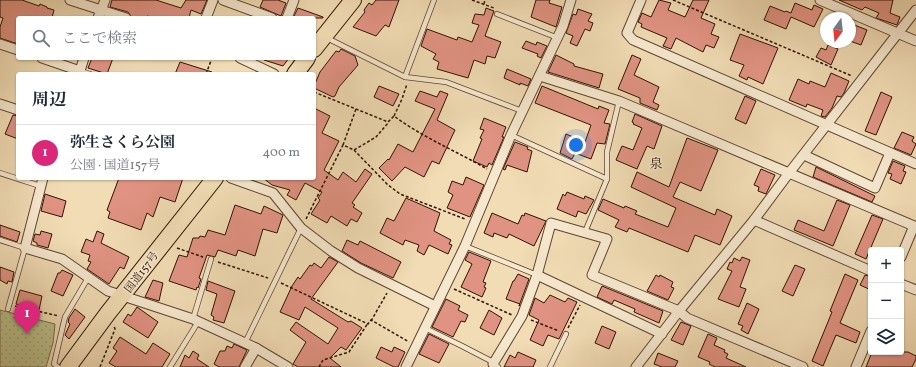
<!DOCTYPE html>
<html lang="ja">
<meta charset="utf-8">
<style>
body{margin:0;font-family:Vollkorn,"Noto Serif JP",serif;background:#f2f2f3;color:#1f2937}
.controls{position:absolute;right:12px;bottom:12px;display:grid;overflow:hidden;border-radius:4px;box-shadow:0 1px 3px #0004}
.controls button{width:36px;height:36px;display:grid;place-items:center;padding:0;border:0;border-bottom:1px solid #e0e1e3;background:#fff;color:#1f2937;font:20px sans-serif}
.compass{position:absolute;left:820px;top:12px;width:36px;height:36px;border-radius:50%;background:#fff;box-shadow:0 1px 3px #0004;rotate:195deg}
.you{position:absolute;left:576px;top:145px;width:14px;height:14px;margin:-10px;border:3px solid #fff;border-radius:50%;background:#1a73e8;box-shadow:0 0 0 6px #1a73e833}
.badge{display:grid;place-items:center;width:26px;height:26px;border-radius:50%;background:#db2777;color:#fff;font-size:13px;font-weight:700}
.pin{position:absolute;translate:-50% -33px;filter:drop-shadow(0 1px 2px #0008)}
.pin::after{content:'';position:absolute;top:21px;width:14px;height:12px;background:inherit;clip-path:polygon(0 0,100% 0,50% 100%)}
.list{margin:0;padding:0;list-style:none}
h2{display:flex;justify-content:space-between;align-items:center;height:52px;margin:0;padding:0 16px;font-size:17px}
h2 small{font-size:13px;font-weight:400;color:#747a83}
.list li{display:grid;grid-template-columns:26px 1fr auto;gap:12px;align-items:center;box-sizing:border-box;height:56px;padding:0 16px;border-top:1px solid #e0e1e3}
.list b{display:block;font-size:15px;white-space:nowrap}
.list p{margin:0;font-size:13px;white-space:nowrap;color:#747a83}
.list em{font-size:13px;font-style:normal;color:#747a83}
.icon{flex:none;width:22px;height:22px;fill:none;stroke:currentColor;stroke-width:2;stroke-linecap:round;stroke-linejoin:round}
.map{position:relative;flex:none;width:916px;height:367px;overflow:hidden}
.search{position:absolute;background:#fff;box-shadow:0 1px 3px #0004;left:16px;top:16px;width:300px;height:44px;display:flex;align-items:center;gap:10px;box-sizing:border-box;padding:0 14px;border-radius:4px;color:#747a83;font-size:15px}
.panel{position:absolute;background:#fff;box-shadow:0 1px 3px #0004;left:16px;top:72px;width:300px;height:108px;border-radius:4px}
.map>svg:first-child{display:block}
.park{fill:url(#park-dots);stroke:#756a46}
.building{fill:#e19383;stroke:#2f1300}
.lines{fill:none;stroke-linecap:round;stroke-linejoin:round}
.lane-casing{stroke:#60452d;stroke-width:6}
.street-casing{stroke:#60452d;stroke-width:11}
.highway-casing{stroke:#2f1300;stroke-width:18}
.path{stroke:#2f1300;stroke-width:1.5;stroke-dasharray:3 2;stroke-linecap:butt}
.lane{stroke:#f6e8cf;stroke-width:4.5}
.street{stroke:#f6e8cf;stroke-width:9}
.highway{stroke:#f1dcb5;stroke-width:16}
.labels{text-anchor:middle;stroke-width:3;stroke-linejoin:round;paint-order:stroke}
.street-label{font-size:11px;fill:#2f1300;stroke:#f6e8cf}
.quarter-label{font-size:13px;fill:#2f1300;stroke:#f6e8cf}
</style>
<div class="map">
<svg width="916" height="367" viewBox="0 0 916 367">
<defs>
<pattern id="park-dots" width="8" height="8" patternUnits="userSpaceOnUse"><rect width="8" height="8" fill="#bbc08c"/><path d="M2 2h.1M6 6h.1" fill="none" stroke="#a1a477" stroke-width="1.8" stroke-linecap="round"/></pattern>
</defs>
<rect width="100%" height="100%" fill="#f1dcb5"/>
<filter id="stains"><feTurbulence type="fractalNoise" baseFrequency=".005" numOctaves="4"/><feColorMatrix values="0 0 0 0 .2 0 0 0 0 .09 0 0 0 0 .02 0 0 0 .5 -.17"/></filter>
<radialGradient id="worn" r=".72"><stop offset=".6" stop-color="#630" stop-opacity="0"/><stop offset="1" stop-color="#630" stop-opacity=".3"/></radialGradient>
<path class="park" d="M 0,310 L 55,324 L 53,343 L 46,367 L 0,367 Z"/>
<g class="building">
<path d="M 0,0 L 22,0 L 39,6 L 40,4 L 47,7 L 47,8 L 54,10 L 52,18 L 18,18 L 18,44 L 0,38 L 0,27 L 3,18 L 0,17 Z"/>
<path d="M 112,0 L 156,0 L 181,8 L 186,0 L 207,0 L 201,14 L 191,10 L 189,18 L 155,18 L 147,16 L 146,18 L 132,18 L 128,12 L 110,7 Z"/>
<path d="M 263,0 L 278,0 L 286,3 L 281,16 L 260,7 Z"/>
<path d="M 376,0 L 399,0 L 389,27 L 385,25 L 376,36 L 353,27 L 365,12 L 364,10 L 369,3 L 372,5 Z"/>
<path d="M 536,0 L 550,0 L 549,3 L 562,7 L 556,27 L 531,17 Z"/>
<path d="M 659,0 L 671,3 L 668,10 L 685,17 L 693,0 L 709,0 L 701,18 L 715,24 L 711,34 L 719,37 L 714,48 L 706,45 L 703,52 L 676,38 L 671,49 L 663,46 L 667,38 L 641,27 L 642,24 L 638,22 L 642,13 L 651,17 Z"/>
<path d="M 839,0 L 893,0 L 890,13 L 900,17 L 897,25 L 876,18 L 879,13 L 865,7 L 862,10 Z"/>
<path d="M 795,3 L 812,10 L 814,5 L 823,9 L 814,27 L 791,17 L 786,29 L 764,20 L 770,6 L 785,12 L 786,11 L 791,13 Z"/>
<path d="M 298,8 L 323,17 L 323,18 L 293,18 Z"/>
<path d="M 486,8 L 494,11 L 485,36 L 501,42 L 495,58 L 487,56 L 485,64 L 474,60 L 468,78 L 437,69 L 439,62 L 433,59 L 436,54 L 421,46 L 427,29 L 457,40 L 458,37 L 472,42 L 479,25 L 472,23 L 475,14 L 484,15 Z"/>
<path d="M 578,9 L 592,14 L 588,21 L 593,23 L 590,31 L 585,29 L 577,46 L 570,43 L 573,36 L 566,33 L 573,14 L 576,15 Z"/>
<path d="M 852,24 L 867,30 L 861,45 L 850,41 L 850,29 Z"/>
<path d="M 740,34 L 778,48 L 763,84 L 748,77 L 747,80 L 739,76 L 744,65 L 730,60 Z"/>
<path d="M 526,41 L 536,45 L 537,42 L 547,46 L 541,58 L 537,56 L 538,54 L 522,48 Z"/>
<path d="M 828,45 L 838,49 L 831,65 L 816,57 L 821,48 L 826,50 Z"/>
<path d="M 341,49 L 355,56 L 358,65 L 339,87 L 335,96 L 333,97 L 314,88 L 314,86 L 320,72 L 336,51 L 339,52 Z"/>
<path d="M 556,55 L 574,64 L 574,66 L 603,74 L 599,88 L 548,72 Z"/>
<path d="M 632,55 L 641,59 L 634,75 L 659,87 L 653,102 L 659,105 L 657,110 L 640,103 L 640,98 L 618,89 Z"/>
<path d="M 92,58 L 113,58 L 107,74 L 88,68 Z"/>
<path d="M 264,58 L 289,58 L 283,66 L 264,60 Z"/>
<path d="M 180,62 L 212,72 L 212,74 L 175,74 Z"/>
<path d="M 507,69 L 531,79 L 528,86 L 520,83 L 520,85 L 504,78 Z"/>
<path d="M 831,73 L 849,81 L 844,93 L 841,97 L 837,96 L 832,108 L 825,117 L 821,116 L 823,110 L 807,104 L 806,107 L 789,100 L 798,79 L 809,84 L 810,81 L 825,87 Z"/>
<path d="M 379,86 L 399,94 L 393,106 L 374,97 Z"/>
<path d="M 542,86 L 598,109 L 599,106 L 609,110 L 604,123 L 610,124 L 605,144 L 597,143 L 591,159 L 575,153 L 572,159 L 560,153 L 566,134 L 585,142 L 591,125 L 535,103 Z"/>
<path d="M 420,91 L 437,97 L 440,91 L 448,94 L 437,120 L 455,130 L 439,164 L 432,161 L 424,177 L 405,167 L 392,181 L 379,168 L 388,159 L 389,160 L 398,144 L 413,152 L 435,109 L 415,101 Z"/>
<path d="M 881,92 L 892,97 L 876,135 L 865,131 Z"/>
<path d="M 745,96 L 756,101 L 746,124 L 735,119 Z"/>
<path d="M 314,108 L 330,116 L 322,133 L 339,141 L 324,170 L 338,180 L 343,172 L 356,182 L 365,169 L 372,174 L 352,203 L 355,205 L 353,207 L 362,213 L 357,222 L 351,219 L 347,226 L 331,216 L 327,223 L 311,214 L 320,200 L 318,198 L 322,192 L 305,183 L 296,200 L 287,195 L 290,190 L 272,185 L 263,178 L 314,178 Z"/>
<path d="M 635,114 L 662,126 L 654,149 L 647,146 L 637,169 L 616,160 L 622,146 L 633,150 L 642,128 L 633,124 L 634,123 L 632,122 Z"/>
<path d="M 13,115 L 18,116 L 18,139 L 5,134 Z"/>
<path d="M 484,118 L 506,127 L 502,137 L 504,137 L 492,165 L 489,163 L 487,167 L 473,161 L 482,139 L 480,138 L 484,130 L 480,129 Z"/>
<path d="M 902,132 L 914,137 L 912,141 L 916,144 L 911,155 L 894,148 Z"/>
<path d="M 687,138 L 718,150 L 701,191 L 680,182 L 673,197 L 715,215 L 717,209 L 732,216 L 720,245 L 695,235 L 688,252 L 629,228 L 627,232 L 615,227 L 619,220 L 598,210 L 603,199 L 624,208 L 625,206 L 637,211 L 635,214 L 668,227 L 676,208 L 631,187 L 637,172 L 669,187 Z"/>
<path d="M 515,142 L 528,147 L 527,149 L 532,151 L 527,172 L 507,165 L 505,170 L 503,169 Z"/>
<path d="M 893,161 L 905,166 L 903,171 L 906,172 L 901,184 L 890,179 L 892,174 L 888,173 Z"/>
<path d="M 816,167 L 875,196 L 872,202 L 813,177 Z"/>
<path d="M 761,169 L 775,175 L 766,194 L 758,191 L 759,187 L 754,185 Z"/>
<path d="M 466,177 L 484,185 L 470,217 L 447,208 L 453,195 L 448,192 L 452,181 L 463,185 Z"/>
<path d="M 119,178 L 183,178 L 175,202 L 160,197 L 153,217 L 147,213 L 141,230 L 108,218 L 110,212 L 107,210 Z"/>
<path d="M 567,192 L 584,199 L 585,196 L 594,200 L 586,214 L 578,211 L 576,217 L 557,209 L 563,194 L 565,196 Z"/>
<path d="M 45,194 L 66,201 L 62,217 L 41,211 Z"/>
<path d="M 406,198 L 440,213 L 434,231 L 451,240 L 449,244 L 452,245 L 448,254 L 429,245 L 424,255 L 417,251 L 419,245 L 405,240 L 403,245 L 380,233 L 387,218 L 394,221 Z"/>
<path d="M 837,200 L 850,205 L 833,246 L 794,230 L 798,220 L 824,231 Z"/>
<path d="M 235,205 L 261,214 L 264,206 L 283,215 L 277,233 L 263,229 L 255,256 L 238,250 L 236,256 L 218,250 L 215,257 L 207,255 L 199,278 L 201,279 L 198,288 L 197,287 L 196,290 L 169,281 L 179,255 L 187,257 L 193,238 L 199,238 L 200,236 L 205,237 L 208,230 L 225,235 Z"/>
<path d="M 492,213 L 518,224 L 522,215 L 524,216 L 525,213 L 546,221 L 534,246 L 509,234 L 507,238 L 494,233 L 493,237 L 484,233 Z"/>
<path d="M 872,215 L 883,219 L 866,259 L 855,254 Z"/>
<path d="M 0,225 L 20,232 L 17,242 L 0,236 Z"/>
<path d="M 41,231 L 52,234 L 48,248 L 37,245 L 37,243 L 33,241 L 35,234 L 40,235 Z"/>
<path d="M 97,231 L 104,234 L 101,243 L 129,257 L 124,269 L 120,267 L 109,284 L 87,269 L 91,262 L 88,261 L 90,255 L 81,252 L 86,239 L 93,242 Z"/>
<path d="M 347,240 L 358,245 L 360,241 L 401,262 L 393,278 L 361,263 L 342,251 Z"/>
<path d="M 469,252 L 491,261 L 483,282 L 486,283 L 484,287 L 486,288 L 482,297 L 461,287 L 472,264 L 465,260 Z"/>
<path d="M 329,257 L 338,262 L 311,299 L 348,322 L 351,321 L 362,328 L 346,350 L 341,347 L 330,358 L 341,367 L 298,367 L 293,364 L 306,342 L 290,330 L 296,322 L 328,344 L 338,328 L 305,307 L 299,320 L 280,312 L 292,286 L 298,277 L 300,279 L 310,265 L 312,266 L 314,263 L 321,268 Z"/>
<path d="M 742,257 L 750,260 L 740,287 L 746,289 L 739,307 L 718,299 L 732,271 L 727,269 L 730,262 L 732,263 L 734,258 L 740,261 Z"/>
<path d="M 795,265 L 805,269 L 793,296 L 782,291 Z"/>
<path d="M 0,267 L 14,272 L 12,282 L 8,281 L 7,284 L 0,280 Z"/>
<path d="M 62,270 L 73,275 L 63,296 L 51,291 L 58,273 L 60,273 Z"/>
<path d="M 518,274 L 529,279 L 519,306 L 520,304 L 506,299 L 513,281 L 514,281 Z"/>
<path d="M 845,274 L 858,280 L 840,323 L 860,332 L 856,343 L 836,335 L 823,366 L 812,361 L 832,312 L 830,311 Z"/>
<path d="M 656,275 L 659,277 L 660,275 L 673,282 L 671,287 L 674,288 L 668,300 L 647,291 Z"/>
<path d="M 865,275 L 871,277 L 871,290 L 860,285 Z"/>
<path d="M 153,280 L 163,283 L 159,301 L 145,297 Z"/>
<path d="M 208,281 L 235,291 L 224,323 L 213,320 L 214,317 L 211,315 L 217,294 L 206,290 Z"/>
<path d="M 602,286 L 663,311 L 659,323 L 634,312 L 635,309 L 614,300 L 612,304 L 597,297 Z"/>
<path d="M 20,290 L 42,296 L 39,310 L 16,304 Z"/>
<path d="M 550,295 L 565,302 L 568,298 L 577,302 L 559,339 L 548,335 L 543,346 L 530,340 L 539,320 L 529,315 L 535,298 L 544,303 Z"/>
<path d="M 446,299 L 460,306 L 458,310 L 468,315 L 465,322 L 461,321 L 453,337 L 432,327 Z"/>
<path d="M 747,303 L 759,309 L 748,334 L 741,330 L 743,326 L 738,324 Z"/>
<path d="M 137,307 L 158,322 L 148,338 L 123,322 L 128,314 L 131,316 Z"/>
<path d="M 75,309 L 85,317 L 69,339 L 65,335 L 70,324 L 68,322 L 69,318 Z"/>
<path d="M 489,310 L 502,318 L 494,335 L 480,328 Z"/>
<path d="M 681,322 L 691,326 L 683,345 L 671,340 Z"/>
<path d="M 602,326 L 616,332 L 609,349 L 595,343 Z"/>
<path d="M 429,334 L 449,344 L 439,363 L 419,354 Z"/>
<path d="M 708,334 L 717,338 L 714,345 L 725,350 L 724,352 L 728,354 L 726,358 L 746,367 L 715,367 L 709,364 L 710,362 L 698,357 Z"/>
<path d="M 120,337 L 146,354 L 153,343 L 170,354 L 162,367 L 116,367 L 109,363 L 117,351 L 113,348 Z"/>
<path d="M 234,344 L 247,350 L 239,367 L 219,367 L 214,364 L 220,351 L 225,351 L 227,346 L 232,348 Z"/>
<path d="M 381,347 L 392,352 L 394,347 L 405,352 L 398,367 L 394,367 L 376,358 Z"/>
<path d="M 193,351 L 199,355 L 197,359 L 209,367 L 180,367 L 185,355 L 189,358 Z"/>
<path d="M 518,352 L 536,360 L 533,367 L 504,367 L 510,355 L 515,358 Z"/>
<path d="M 872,352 L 908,352 L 916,356 L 916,359 L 912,367 L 866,367 Z"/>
<path d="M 658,353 L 678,361 L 675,367 L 662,367 L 654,364 Z"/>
</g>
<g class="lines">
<defs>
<g id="lane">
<path d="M 497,14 L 558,38"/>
<path d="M 327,38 L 405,77 L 446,82 L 522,111"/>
<path d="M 80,71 L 90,74"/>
<path d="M 405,77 L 434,0"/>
<path d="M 511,135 L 607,179"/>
<path d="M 0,173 L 40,186"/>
<path d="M 585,232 L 607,179 L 607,152 L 619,101"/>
<path d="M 0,240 L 25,248 L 8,309"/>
<path d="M 465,246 L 537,275"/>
<path d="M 193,319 L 211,259"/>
<path d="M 425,328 L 462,346 L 491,361 L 498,367"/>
<path d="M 245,343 L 301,228"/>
<path d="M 58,367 L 54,364 L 65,317 L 88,278"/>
<path d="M 170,367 L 198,322"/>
<path d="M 550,367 L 566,334"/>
</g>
<g id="street">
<path d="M 70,0 L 126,18"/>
<path d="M 223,0 L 272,18"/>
<path d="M 641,0 L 627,33 L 633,40 L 916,164"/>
<path d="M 820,0 L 916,41"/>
<path d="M 98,18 L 105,0"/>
<path d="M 206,18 L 213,0"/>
<path d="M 287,18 L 294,0"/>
<path d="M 0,44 L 18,50"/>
<path d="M 42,58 L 80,71"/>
<path d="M 240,58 L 274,74"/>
<path d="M 79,74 L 84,58"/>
<path d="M 540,76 L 619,101 L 914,226 L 901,257"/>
<path d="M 0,104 L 18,110"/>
<path d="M 804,155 L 875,188 L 890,153"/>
<path d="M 43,178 L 25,248 L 62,259 L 108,291 L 193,319 L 256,348 L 288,367"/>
<path d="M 231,178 L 273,193 L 301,228 L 331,251 L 358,268 L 435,306"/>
<path d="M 754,220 L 871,271"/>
<path d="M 537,275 L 662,334"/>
<path d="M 901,284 L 916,290"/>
<path d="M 493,364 L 522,316 L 537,275 L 551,223 L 607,239 L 592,275 L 679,311 L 687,318 L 803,367"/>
<path d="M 245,367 L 256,348"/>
<path d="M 406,367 L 465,246 L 511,135 L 563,26 L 571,0"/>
<path d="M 636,367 L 679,311 L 754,220 L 789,173 L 916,10"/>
<path d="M 856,367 L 871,331"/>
</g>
<g id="highway">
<path d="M 314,49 L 353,0"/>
<path d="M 295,74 L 307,58"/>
<path d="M 68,367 L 108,313 L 215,178"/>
</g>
</defs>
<use href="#lane" class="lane-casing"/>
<use href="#street" class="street-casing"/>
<use href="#highway" class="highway-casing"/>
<g class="path">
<path d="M 472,0 L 494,8"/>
<path d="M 673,0 L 852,76"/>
<path d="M 484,4 L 485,0"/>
<path d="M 206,74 L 212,58"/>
<path d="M 314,92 L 388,122 L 394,116 C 422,137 456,151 487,169"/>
<path d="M 394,116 L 402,99 L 407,84"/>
<path d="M 343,145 L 356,109"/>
<path d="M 354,150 L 388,185 L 400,194 L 465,219"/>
<path d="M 306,219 L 343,145 L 354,150 L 376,137 L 388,123"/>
<path d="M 177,248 L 203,257"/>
<path d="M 218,262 L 268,278"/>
<path d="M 281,283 L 368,324 L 371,320 L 409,342"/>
<path d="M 454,289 L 512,315"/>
<path d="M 15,306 L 59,316"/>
<path d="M 531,320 L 559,331"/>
<path d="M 371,321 L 387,293"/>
<path d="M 568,328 L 580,305"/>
<path d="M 100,367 L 115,329 L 114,326"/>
<path d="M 319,367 L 323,360 L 349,352 L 368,323"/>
</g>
<use href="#lane" class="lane"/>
<use href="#street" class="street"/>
<use href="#highway" class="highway"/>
</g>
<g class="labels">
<g class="street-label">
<text transform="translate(141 272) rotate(-53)" y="4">国道157号</text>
</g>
<g class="quarter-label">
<text x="656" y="168">泉</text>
</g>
</g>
<rect width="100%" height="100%" filter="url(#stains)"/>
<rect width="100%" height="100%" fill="url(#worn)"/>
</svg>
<div class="controls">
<button>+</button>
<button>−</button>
<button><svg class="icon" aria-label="layers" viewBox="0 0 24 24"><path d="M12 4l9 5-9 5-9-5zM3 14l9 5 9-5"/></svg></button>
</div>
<svg class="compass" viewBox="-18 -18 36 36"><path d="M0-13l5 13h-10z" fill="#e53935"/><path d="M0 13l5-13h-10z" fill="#747a83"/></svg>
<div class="you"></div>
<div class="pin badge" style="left:27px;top:334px">1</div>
<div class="search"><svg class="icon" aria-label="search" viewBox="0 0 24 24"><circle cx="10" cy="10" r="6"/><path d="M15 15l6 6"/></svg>ここで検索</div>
<section class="panel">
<h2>周辺<small></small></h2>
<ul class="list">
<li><span class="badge">1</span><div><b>弥生さくら公園</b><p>公園 · 国道157号</p></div><em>400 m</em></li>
</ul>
</section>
</div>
